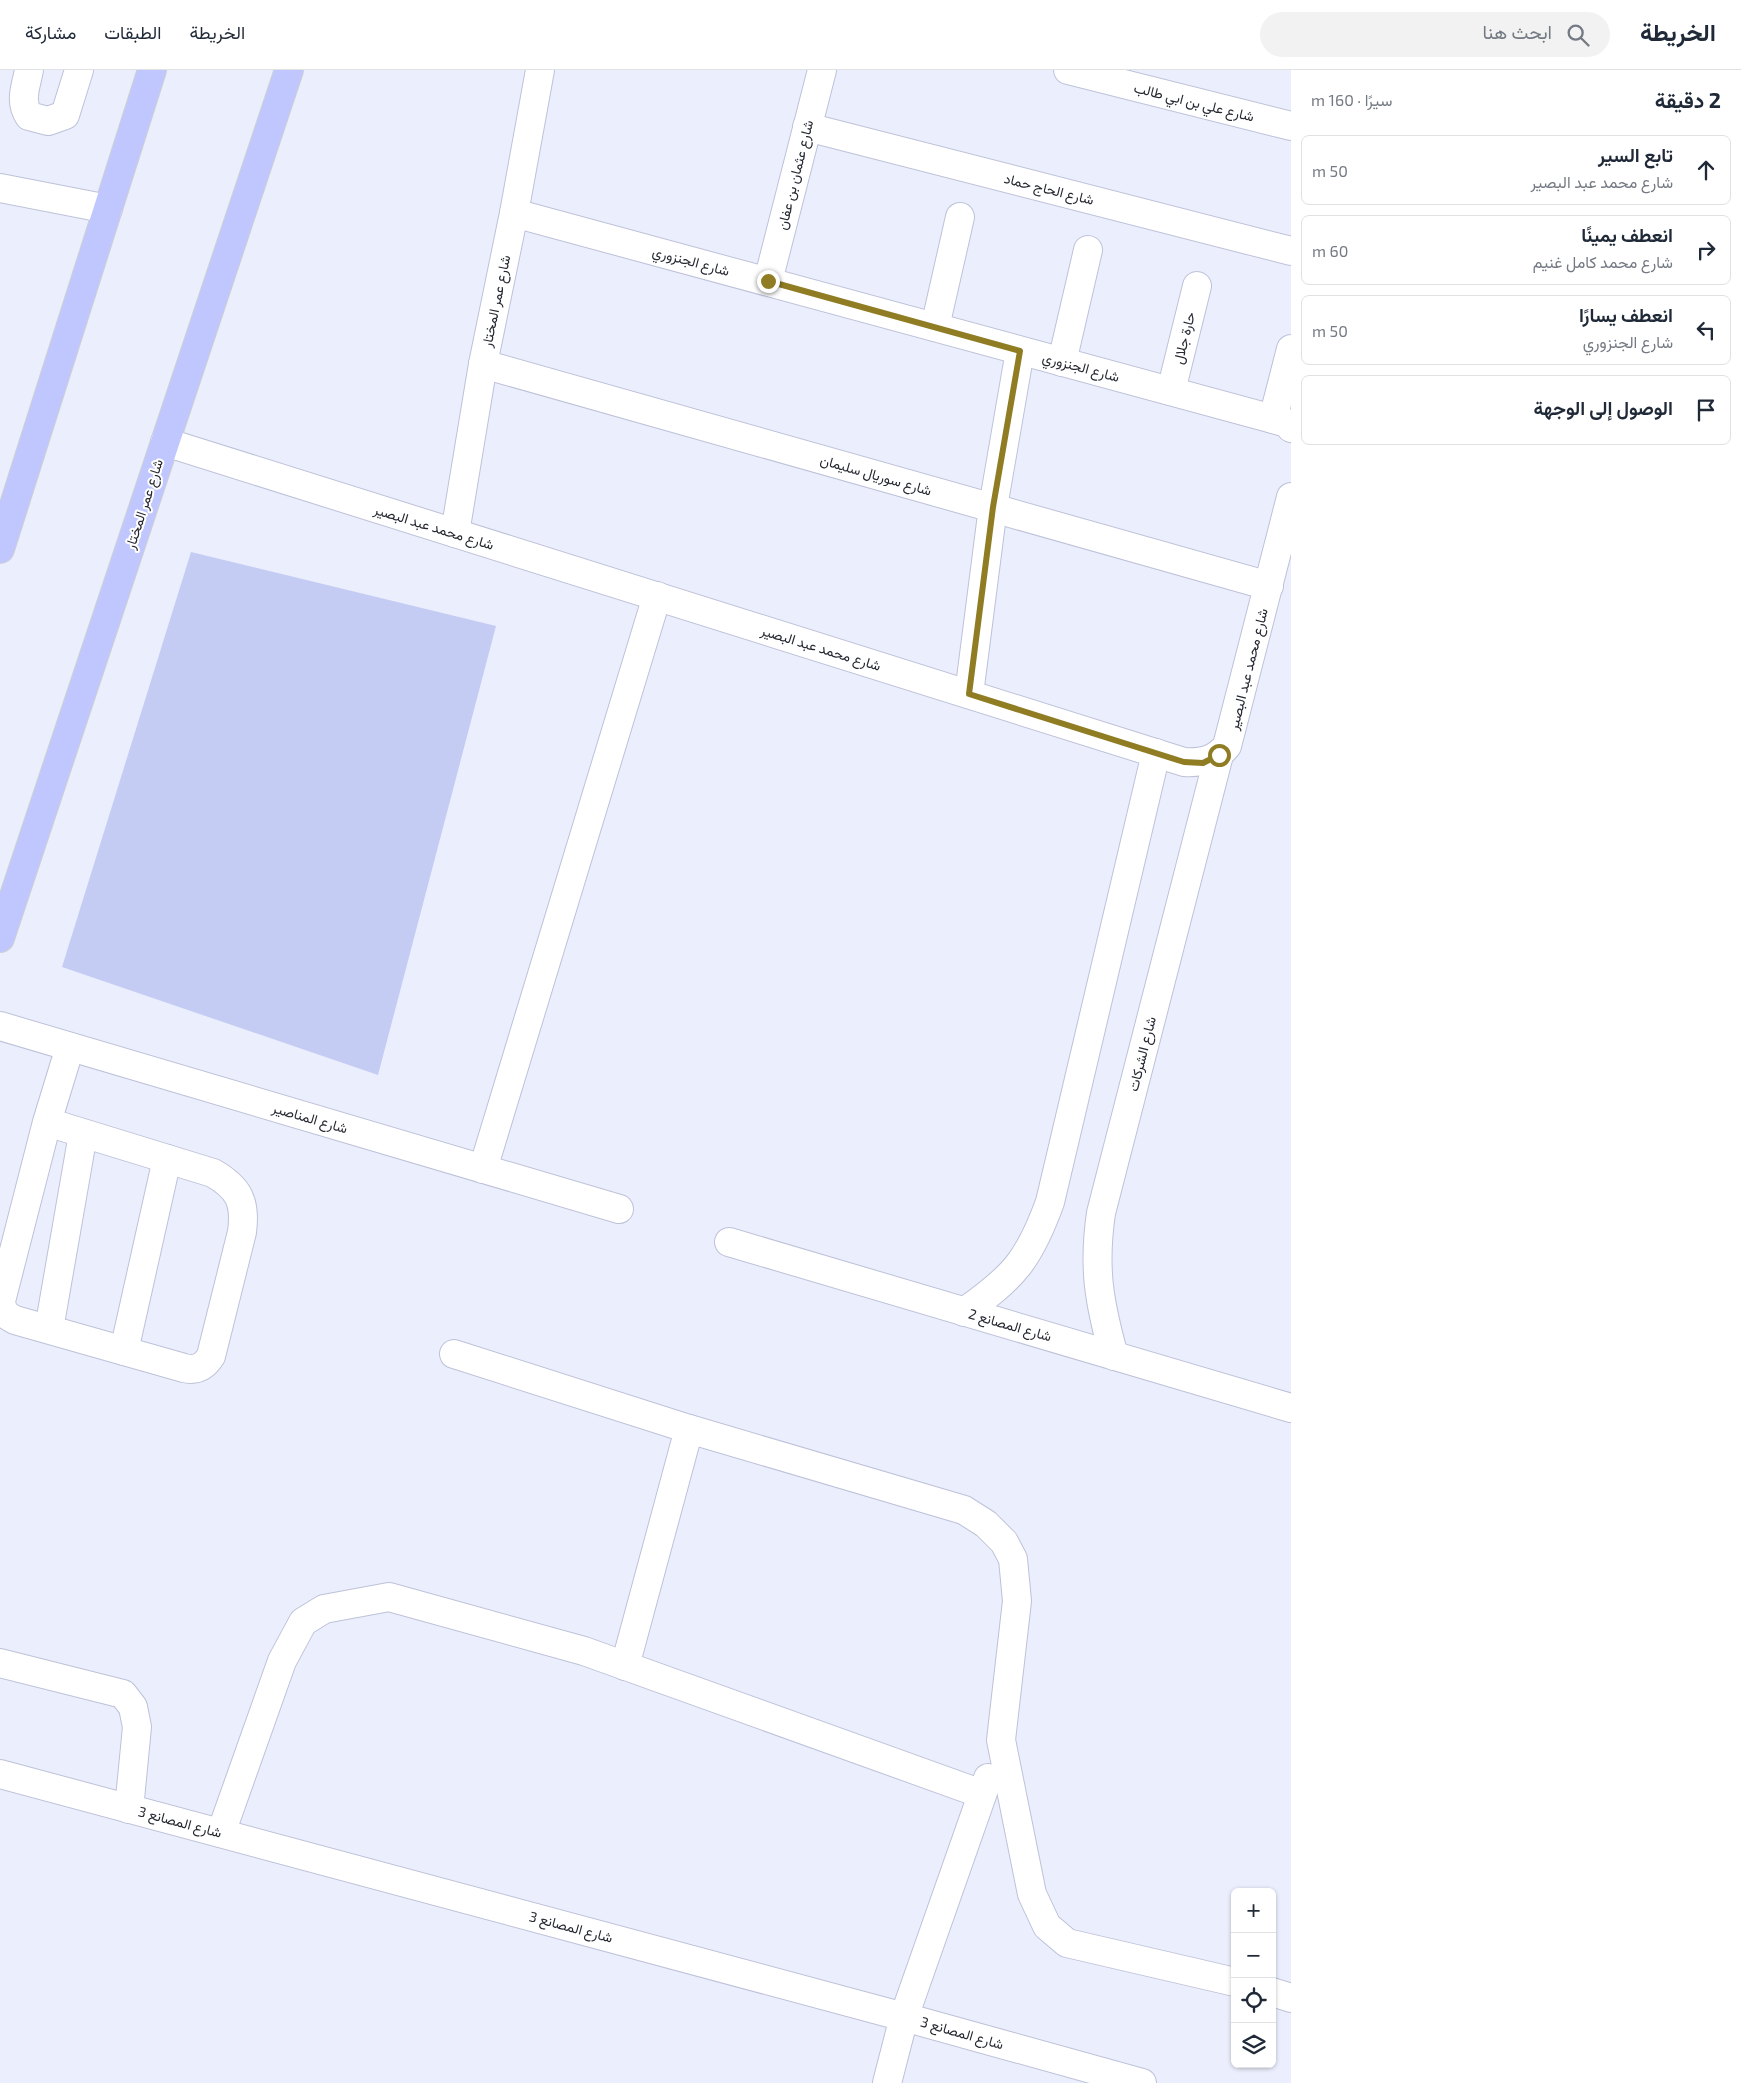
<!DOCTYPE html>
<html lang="ar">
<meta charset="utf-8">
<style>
body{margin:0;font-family:"Exo 2",Vazirmatn,sans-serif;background:#f2f2f3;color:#1f2937;direction:rtl}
.controls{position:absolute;right:15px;bottom:15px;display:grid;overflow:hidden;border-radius:8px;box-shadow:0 1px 4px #0004}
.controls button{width:45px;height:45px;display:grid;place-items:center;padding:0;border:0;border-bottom:1px solid #e0e1e3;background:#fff;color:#1f2937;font:25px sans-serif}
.stop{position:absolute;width:15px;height:15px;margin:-11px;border:4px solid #907d23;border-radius:50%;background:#fff}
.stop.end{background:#907d23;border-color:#fff;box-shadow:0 1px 5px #0008}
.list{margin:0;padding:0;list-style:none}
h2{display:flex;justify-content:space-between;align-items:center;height:65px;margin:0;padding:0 20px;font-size:21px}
h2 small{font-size:16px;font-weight:400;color:#747a83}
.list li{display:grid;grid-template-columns:32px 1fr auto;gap:15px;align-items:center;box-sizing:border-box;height:70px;margin:0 10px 10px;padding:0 10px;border:1px solid #e0e1e3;border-radius:8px}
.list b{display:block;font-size:19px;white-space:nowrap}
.list p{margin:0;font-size:16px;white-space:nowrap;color:#747a83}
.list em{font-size:16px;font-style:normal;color:#747a83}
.icon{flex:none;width:28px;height:28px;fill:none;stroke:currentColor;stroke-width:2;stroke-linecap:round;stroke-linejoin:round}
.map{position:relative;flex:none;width:1291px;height:2013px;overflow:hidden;direction:ltr}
header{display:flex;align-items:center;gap:30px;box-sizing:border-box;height:70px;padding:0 25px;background:#fff;border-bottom:1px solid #e0e1e3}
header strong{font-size:24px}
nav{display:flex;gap:28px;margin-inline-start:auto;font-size:18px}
.search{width:350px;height:45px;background:#f2f2f3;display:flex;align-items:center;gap:12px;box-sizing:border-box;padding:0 18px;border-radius:28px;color:#747a83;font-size:19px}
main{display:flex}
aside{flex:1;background:#fff}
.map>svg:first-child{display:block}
.green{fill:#c4ccf4}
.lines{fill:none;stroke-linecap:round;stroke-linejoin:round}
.minor-casing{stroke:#bec2d9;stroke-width:30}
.major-casing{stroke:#cfd0d2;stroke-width:30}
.minor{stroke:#fff;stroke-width:28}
.major{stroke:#bfc7fe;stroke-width:28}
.route{stroke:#907d23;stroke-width:6}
.labels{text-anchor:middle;stroke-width:4;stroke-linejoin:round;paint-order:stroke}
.street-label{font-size:14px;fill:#272932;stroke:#fff}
</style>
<header>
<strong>الخريطة</strong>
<div class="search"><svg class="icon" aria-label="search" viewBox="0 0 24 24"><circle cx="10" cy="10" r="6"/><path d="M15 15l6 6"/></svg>ابحث هنا</div>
<nav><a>الخريطة</a><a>الطبقات</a><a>مشاركة</a></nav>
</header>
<main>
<aside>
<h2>2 دقيقة<small>سيرًا · 160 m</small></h2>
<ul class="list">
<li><svg class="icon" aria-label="ahead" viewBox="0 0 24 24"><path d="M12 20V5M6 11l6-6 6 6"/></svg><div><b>تابع السير</b><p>شارع محمد عبد البصير</p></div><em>50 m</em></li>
<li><svg class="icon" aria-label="right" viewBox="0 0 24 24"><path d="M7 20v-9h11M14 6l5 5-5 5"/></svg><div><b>انعطف يمينًا</b><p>شارع محمد كامل غنيم</p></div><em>60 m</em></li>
<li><svg class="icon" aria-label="left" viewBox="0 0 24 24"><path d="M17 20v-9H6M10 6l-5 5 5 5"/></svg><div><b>انعطف يسارًا</b><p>شارع الجنزوري</p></div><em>50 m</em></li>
<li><svg class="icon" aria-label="arrive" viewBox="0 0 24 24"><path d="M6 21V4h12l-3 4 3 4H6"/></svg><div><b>الوصول إلى الوجهة</b></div></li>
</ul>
</aside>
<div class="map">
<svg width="1291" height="2013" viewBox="0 0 1291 2013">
<rect width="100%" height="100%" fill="#ebeefc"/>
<path class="green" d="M 191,482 L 496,556 L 378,1005 L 62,897 Z"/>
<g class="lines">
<defs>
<g id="minor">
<path d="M 29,0 C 26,16 19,31 29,46 L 48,51 L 65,45 L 79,0"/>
<path d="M 1068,0 L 1291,56"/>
<path d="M 807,57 L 1291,181"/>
<path d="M 0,118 L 108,139"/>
<path d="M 514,143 L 1273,349 L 1287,353 L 1291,358"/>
<path d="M 768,211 L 822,0"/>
<path d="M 935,257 L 960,147"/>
<path d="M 1062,292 L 1088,180"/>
<path d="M 483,294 L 1269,516"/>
<path d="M 1171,321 L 1197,216"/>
<path d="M 1273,349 L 1291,279"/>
<path d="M 165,372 L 1184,692 C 1203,693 1215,690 1227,676 L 1291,427"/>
<path d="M 455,463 L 483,294 L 514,143 L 540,0"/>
<path d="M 969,624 L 993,437 L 1020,281"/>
<path d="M 0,956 L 619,1139"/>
<path d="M 47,1052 L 213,1103 C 239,1118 246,1132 242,1162 L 211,1286 C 204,1297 197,1301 184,1298 L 15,1250 C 5,1245 2,1241 1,1231 L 47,1052 L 70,977"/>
<path d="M 483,1099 L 657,526"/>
<path d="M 729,1172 L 1291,1338"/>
<path d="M 964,1242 C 1014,1207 1029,1190 1050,1132 L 1156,683"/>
<path d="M 49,1259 L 83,1064"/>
<path d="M 124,1281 L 167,1089"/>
<path d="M 454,1284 L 689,1359 L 964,1440 L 986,1454 L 1004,1472 L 1013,1489 L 1017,1531 L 1001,1670 L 1032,1824 L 1047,1856 L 1067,1873 L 1235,1912"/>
<path d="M 1114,1286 C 1099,1232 1093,1198 1101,1143 L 1219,685"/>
<path d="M 0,1593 L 123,1624 L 133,1637 L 137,1657 L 129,1739"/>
<path d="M 625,1596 L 689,1359"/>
<path d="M 0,1704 L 904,1947 L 1142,2013"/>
<path d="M 221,1763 L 282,1591 L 303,1552 L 324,1539 L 389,1527 L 584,1581 L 982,1724"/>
<path d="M 1272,1922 L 1291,1928"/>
<path d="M 887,2013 L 904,1947 L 988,1708"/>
</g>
<g id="major">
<path d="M 0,479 L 152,0"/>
<path d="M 0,868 L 289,0"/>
</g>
</defs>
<use href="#minor" class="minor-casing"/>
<use href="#major" class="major-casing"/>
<use href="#minor" class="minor"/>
<use href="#major" class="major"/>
</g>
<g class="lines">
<path class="route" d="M 768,211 L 1020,281 L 993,437 L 969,624 L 1184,692 L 1203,693 L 1219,685"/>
</g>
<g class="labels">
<g class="street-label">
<text transform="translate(1194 32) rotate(14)" y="5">شارع علي بن ابي طالب</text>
<text transform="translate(795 105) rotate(-76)" y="5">شارع عثمان بن عفان</text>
<text transform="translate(1049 119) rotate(14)" y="5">شارع الحاج حماد</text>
<text transform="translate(691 191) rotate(15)" y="5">شارع الجنزوري</text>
<text transform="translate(496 231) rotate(-78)" y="5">شارع عمر المختار</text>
<text transform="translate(1184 268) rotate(-76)" y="5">حارة جلال</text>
<text transform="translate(1081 297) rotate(15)" y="5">شارع الجنزوري</text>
<text transform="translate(876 405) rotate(16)" y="5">شارع سوريال سليمان</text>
<text transform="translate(144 434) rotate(-72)" y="5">شارع عمر المختار</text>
<text transform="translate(434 457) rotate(17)" y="5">شارع محمد عبد البصير</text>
<text transform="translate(821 578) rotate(17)" y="5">شارع محمد عبد البصير</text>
<text transform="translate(1248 599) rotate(-76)" y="5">شارع محمد عبد البصير</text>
<text transform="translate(1142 984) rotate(-76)" y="5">شارع الشركات</text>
<text transform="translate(310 1048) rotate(16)" y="5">شارع المناصير</text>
<text transform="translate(1010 1255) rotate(16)" y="5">شارع المصانع 2</text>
<text transform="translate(180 1752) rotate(15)" y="5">شارع المصانع 3</text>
<text transform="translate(571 1857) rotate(15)" y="5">شارع المصانع 3</text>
<text transform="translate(962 1963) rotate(16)" y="5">شارع المصانع 3</text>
</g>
</g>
</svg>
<div class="controls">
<button>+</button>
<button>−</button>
<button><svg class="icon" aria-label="locate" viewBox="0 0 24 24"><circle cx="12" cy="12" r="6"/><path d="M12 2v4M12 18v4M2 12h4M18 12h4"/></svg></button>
<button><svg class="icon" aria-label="layers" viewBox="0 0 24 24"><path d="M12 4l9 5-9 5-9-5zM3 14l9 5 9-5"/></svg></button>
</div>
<div class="stop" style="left:1219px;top:685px"></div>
<div class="stop end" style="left:768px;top:211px"></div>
</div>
</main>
